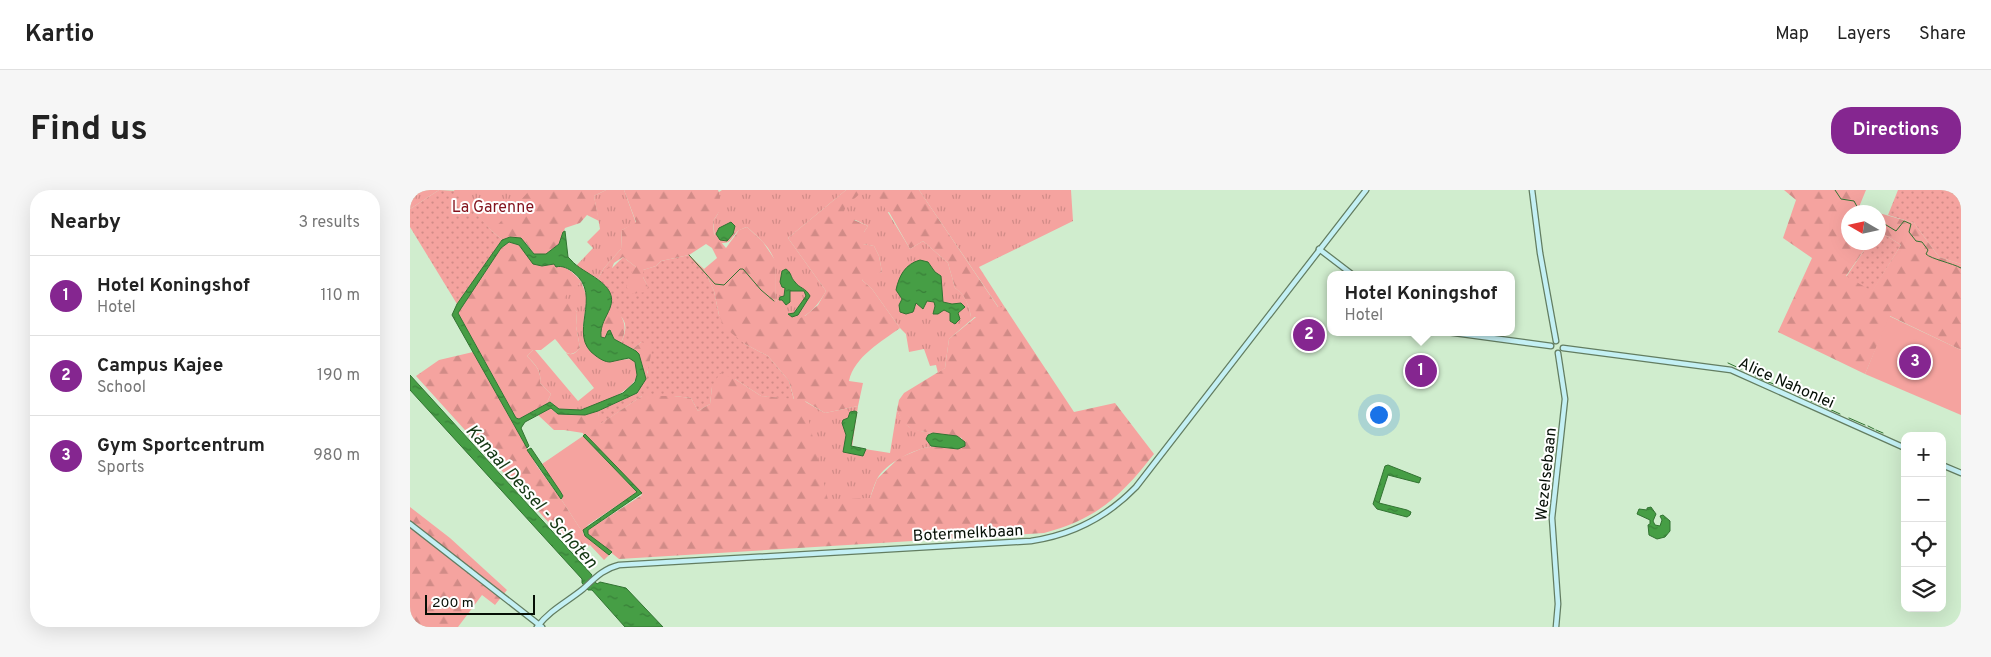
<!DOCTYPE html>
<meta charset="utf-8">
<style>
body{margin:0;font-family:Overpass,sans-serif;background:#f6f6f6;color:#222}
.controls{position:absolute;right:15px;bottom:15px;display:grid;overflow:hidden;border-radius:10px;box-shadow:0 5px 20px #0002}
.controls button{width:45px;height:45px;display:grid;place-items:center;padding:0;border:0;border-bottom:1px solid #e0e0e0;background:#fff;color:#222;font:25px sans-serif}
.compass{position:absolute;left:1431px;top:15px;width:45px;height:45px;border-radius:50%;background:#fff;box-shadow:0 5px 20px #0002;rotate:279deg}
.scale{position:absolute;left:15px;bottom:12px;width:110px;box-sizing:border-box;padding-left:5px;border:2px solid #050e05;border-top:0;font-size:14px;line-height:18px;white-space:nowrap;color:#050e05;-webkit-text-stroke:4px #fff;paint-order:stroke}
.you{position:absolute;left:968px;top:224px;width:18px;height:18px;margin:-12px;border:4px solid #fff;border-radius:50%;background:#1a73e8;box-shadow:0 0 0 8px #1a73e833}
.badge{display:grid;place-items:center;width:32px;height:32px;border-radius:50%;background:#852690;color:#fff;font-size:16px;font-weight:700}
.pin{position:absolute;translate:-50% -50%;border:2px solid #fff;box-shadow:0 1px 5px #0006}
.popup{position:absolute;left:917px;top:81px;width:188px;height:65px;box-sizing:border-box;display:grid;place-content:center;border-radius:10px;background:#fff;filter:drop-shadow(0 1px 4px #0005);font-size:16px;white-space:nowrap;color:#767676}
.popup b{font-size:19px;color:#222}
.popup::after{content:'';position:absolute;left:50%;top:100%;margin-left:-10px;border:10px solid transparent;border-top-color:#fff}
.list{margin:0;padding:0;list-style:none}
h2{display:flex;justify-content:space-between;align-items:center;height:65px;margin:0;padding:0 20px;font-size:21px}
h2 small{font-size:16px;font-weight:400;color:#767676}
.list li{display:grid;grid-template-columns:32px 1fr auto;gap:15px;align-items:center;box-sizing:border-box;height:80px;padding:0 20px;border-top:1px solid #e0e0e0}
.list b{display:block;font-size:19px;white-space:nowrap}
.list p{margin:0;font-size:16px;white-space:nowrap;color:#767676}
.list em{font-size:16px;font-style:normal;color:#767676}
.icon{flex:none;width:28px;height:28px;fill:none;stroke:currentColor;stroke-width:2;stroke-linecap:round;stroke-linejoin:round}
.map{position:relative;flex:none;width:1551px;height:437px;overflow:hidden;border-radius:20px}
header{display:flex;align-items:center;gap:30px;box-sizing:border-box;height:70px;padding:0 25px;background:#fff;border-bottom:1px solid #e0e0e0}
header strong{font-size:24px}
nav{display:flex;gap:28px;margin-inline-start:auto;font-size:18px}
.intro{display:flex;align-items:center;justify-content:space-between;box-sizing:border-box;height:120px;padding:0 30px}
h1{margin:0;font-size:35px}
.button{padding:12px 22px;border-radius:20px;background:#852690;color:#fff;font-size:18px;font-weight:700}
main{display:flex;gap:30px;padding:0 30px}
aside{flex:1;background:#fff;border-radius:20px;box-shadow:0 5px 20px #0002}
.map>svg:first-child{display:block}
.grass{fill:url(#grass-dots)}
.forest{fill:url(#forest-firs);fill-rule:evenodd}
.park{fill:url(#park-tufts)}
.garden{fill:#f5a39f}
.water{fill:url(#water-ripples);stroke:#327332;fill-rule:evenodd}
.lines{fill:none;stroke-linecap:round;stroke-linejoin:round}
.stream{stroke:#327332;stroke-width:1}
.secondary-casing{stroke:#637d61;stroke-width:7}
.secondary{stroke:#c4f0f4;stroke-width:4.5}
.labels{text-anchor:middle;stroke-width:4;stroke-linejoin:round;paint-order:stroke}
.park-label{font-size:16px;fill:#83131d;stroke:#fff}
.street-label{font-size:16px;fill:#050e05;stroke:#fff}
.water-label{font-size:18px;font-style:italic;fill:#153814;stroke:#fff}
</style>
<header>
<strong>Kartio</strong>
<nav><a>Map</a><a>Layers</a><a>Share</a></nav>
</header>
<div class="intro"><h1>Find us</h1><a class="button">Directions</a></div>
<main>
<aside>
<h2>Nearby<small>3 results</small></h2>
<ul class="list">
<li><span class="badge">1</span><div><b>Hotel Koningshof</b><p>Hotel</p></div><em>110 m</em></li>
<li><span class="badge">2</span><div><b>Campus Kajee</b><p>School</p></div><em>190 m</em></li>
<li><span class="badge">3</span><div><b>Gym Sportcentrum</b><p>Sports</p></div><em>980 m</em></li>
</ul>
</aside>
<div class="map">
<svg width="1551" height="437" viewBox="0 0 1551 437">
<defs>
<pattern id="grass-dots" width="8" height="8" patternUnits="userSpaceOnUse" patternTransform="scale(1.25)"><rect width="8" height="8" fill="#f5a39f"/><path d="M2 2h.1M6 6h.1" fill="none" stroke="#d18b87" stroke-width="1.8" stroke-linecap="round"/></pattern>
<pattern id="forest-firs" width="22" height="20" patternUnits="userSpaceOnUse" patternTransform="scale(1.25)"><rect width="22" height="20" fill="#f5a39f"/><path d="M5 1l3.5 6h-7zM16 11l3.5 6h-7z" fill="#d18b87"/></pattern>
<pattern id="park-tufts" width="24" height="20" patternUnits="userSpaceOnUse" patternTransform="scale(1.25)"><rect width="24" height="20" fill="#f5a39f"/><path d="M3 7l-1-3M5 7V3M7 7l1-3M15 17l-1-3M17 17v-4M19 17l1-3" fill="none" stroke="#d18b87"/></pattern>
<pattern id="water-ripples" width="26" height="14" patternUnits="userSpaceOnUse" patternTransform="scale(1.25)"><rect width="26" height="14" fill="#469e45"/><path d="M2 4q2-2 4 0t4 0M15 11q2-2 4 0t4 0" fill="none" stroke="#387f38"/></pattern>
</defs>
<rect width="100%" height="100%" fill="#d0edce"/>
<g class="grass">
<path d="M 29,0 L 46,1 L 82,41 L 92,50 L 47,114 L 0,37 L 0,19 Z"/>
<path d="M 1488,0 L 1551,0 L 1551,74 L 1529,67 L 1504,33 L 1478,25 Z"/>
<path d="M 1469,41 L 1491,55 L 1462,102 L 1436,87 L 1459,53 L 1468,52 Z"/>
<path d="M 279,65 L 294,79 L 304,101 L 309,125 L 335,154 L 358,166 L 379,191 L 384,210 L 351,206 L 325,189 L 302,197 L 300,214 L 288,221 L 281,208 L 264,206 L 232,206 L 189,235 L 188,221 L 227,203 L 238,182 L 231,152 L 223,159 L 211,153 C 222,128 210,130 201,113 C 200,110 200,105 199,101 C 197,97 192,93 188,89 L 194,78 L 202,78 L 213,67 L 226,77 L 238,97 L 233,87 L 233,80 L 246,76 L 251,71 Z"/>
</g>
<g class="forest">
<path d="M 44,0 L 196,0 L 184,6 L 189,31 L 177,25 L 170,33 L 155,38 L 149,54 L 136,64 L 124,64 L 116,53 L 100,47 L 92,50 L 82,41 Z"/>
<path d="M 214,0 L 308,0 C 314,14 312,19 303,31 L 304,44 L 316,58 L 329,40 L 337,37 L 353,52 L 365,70 L 366,111 L 395,126 L 408,115 L 416,101 L 378,48 L 436,0 L 509,0 L 588,117 L 594,116 L 664,222 L 705,213 L 744,264 C 711,306 687,329 634,343 L 209,369 L 178,344 L 178,340 L 232,305 L 175,244 L 173,245 L 173,243 L 154,240 L 144,240 L 128,225 L 141,218 L 146,223 L 175,225 L 188,221 L 190,234 L 232,206 L 264,206 L 281,208 L 288,221 L 300,214 L 302,197 L 310,183 L 325,189 L 351,206 L 384,209 L 379,191 L 358,166 L 335,154 L 314,137 L 309,125 L 304,101 L 294,79 L 307,68 L 302,58 L 296,54 L 279,65 L 251,71 L 246,76 L 233,80 L 233,87 L 238,97 L 236,102 L 221,104 C 212,95 218,86 226,77 L 213,67 L 204,73 L 202,78 L 194,78 L 211,59 L 212,40 L 226,32 ZM 479,22 L 500,59 L 513,51 L 538,73 L 545,98 C 555,105 559,115 561,127 L 566,127 L 539,149 L 535,178 L 494,203 L 489,210 L 487,220 L 492,232 L 503,240 L 552,248 L 548,259 L 525,256 L 513,258 L 489,268 L 467,289 L 460,308 L 395,211 L 415,223 L 448,216 L 453,193 L 439,191 C 444,167 472,151 490,138 L 462,99 L 452,90 L 472,82 L 469,66 L 464,56 L 453,54 L 454,42 L 458,36 L 444,30 Z"/>
<path d="M 1374,0 L 1456,0 L 1449,17 L 1468,22 L 1438,22 L 1438,52 L 1459,53 L 1436,86 L 1462,101 L 1491,55 L 1469,41 L 1469,23 L 1504,33 L 1529,67 L 1551,74 L 1551,160 L 1480,126 L 1455,184 L 1368,142 L 1402,68 L 1373,48 L 1386,10 Z"/>
<path d="M 99,52 L 109,55 C 115,61 119,72 128,75 C 134,76 139,74 144,74 C 156,75 163,83 171,91 L 160,113 L 167,122 L 166,136 L 170,158 C 157,172 154,158 145,149 L 131,160 L 123,160 L 117,166 C 124,174 132,180 130,193 L 141,204 L 136,214 L 109,229 L 106,228 L 48,123 L 91,58 Z"/>
<path d="M 201,113 C 213,126 219,136 211,153 L 204,149 L 200,140 L 198,141 L 195,148 L 191,147 L 191,137 Z"/>
<path d="M 231,152 L 243,155 L 236,189 L 229,164 L 223,159 Z"/>
<path d="M 63,162 L 127,276 L 151,309 L 175,346 L 199,365 L 194,370 L 180,355 L 168,365 L 6,186 L 29,170 Z"/>
<path d="M 0,317 L 40,348 L 97,400 L 85,415 L 72,405 L 48,437 L 0,437 Z"/>
</g>
<g class="park">
<path d="M 0,0 L 29,0 L 0,19 Z"/>
<path d="M 44,0 L 120,0 L 82,41 Z"/>
<path d="M 196,0 L 214,0 L 226,33 L 212,40 L 211,59 L 194,78 L 188,89 L 166,76 L 183,58 L 177,52 L 190,39 L 184,6 Z"/>
<path d="M 312,0 L 436,0 L 378,48 L 416,101 C 409,114 400,125 386,130 C 358,139 368,81 364,69 C 359,56 347,46 337,37 C 336,37 329,40 328,41 C 321,47 322,54 311,53 L 305,48 L 303,31 C 312,20 310,15 309,2 Z"/>
<path d="M 509,0 L 661,0 L 663,31 L 569,77 L 594,116 L 589,118 Z"/>
<path d="M 453,1 L 460,1 L 468,6 L 500,59 L 513,51 L 538,73 L 545,98 C 555,104 559,115 561,127 L 567,125 L 539,149 L 535,178 L 528,183 L 526,175 L 520,176 L 514,159 L 499,162 L 496,144 L 490,138 L 462,99 L 452,90 L 456,86 L 472,82 L 469,66 L 464,56 L 453,54 L 447,47 L 454,42 L 458,36 L 433,24 L 436,16 Z"/>
<path d="M 171,91 L 177,107 L 173,137 L 202,170 L 222,169 C 246,194 189,215 173,220 C 169,221 154,219 150,219 C 146,218 144,215 141,212 L 136,214 L 141,204 L 130,193 C 132,181 125,174 117,166 L 123,160 L 125,160 L 168,211 L 184,198 L 156,163 C 163,166 165,163 170,158 L 166,136 L 167,122 L 154,108 L 164,96 L 169,95 Z"/>
<path d="M 394,211 L 415,223 L 448,216 L 442,257 L 480,263 L 487,220 C 495,240 504,240 523,243 L 519,244 L 517,251 L 523,256 C 504,259 476,273 467,289 C 464,295 462,302 460,308 L 418,310 Z"/>
</g>
<g class="garden">
<path d="M 1479,126 L 1551,160 L 1551,225 L 1455,184 Z"/>
<path d="M 173,246 L 227,302 L 178,335 L 173,343 L 151,309 L 153,306 L 132,274 Z"/>
</g>
<g class="water">
<path d="M 321,32 L 325,36 L 323,44 L 317,51 L 310,50 L 306,44 L 309,38 Z"/>
<path d="M 155,41 L 158,67 L 161,70 C 172,84 210,93 200,118 C 196,128 190,135 191,147 L 195,148 L 198,141 L 200,140 L 204,149 L 226,161 L 229,164 L 236,189 L 227,203 L 188,221 L 175,225 L 148,224 L 141,218 L 115,232 L 111,238 L 119,256 L 117,258 L 42,125 L 47,114 L 92,50 L 100,47 L 111,48 L 124,64 L 136,64 L 149,54 L 153,42 ZM 99,52 L 109,55 L 123,74 L 132,76 L 144,74 L 146,77 C 152,75 159,79 163,82 C 195,106 155,145 186,166 C 190,169 195,172 200,172 C 205,171 213,169 219,168 L 225,172 L 227,185 L 225,192 L 213,203 L 171,220 L 149,219 L 140,212 L 109,229 L 106,228 L 48,123 L 91,58 Z"/>
<path d="M 510,70 L 518,72 L 525,82 L 531,86 L 533,112 L 542,114 L 551,113 L 555,117 L 548,123 L 550,129 L 545,134 L 540,131 L 540,123 L 534,120 L 528,124 L 523,124 L 525,116 L 524,112 L 517,111 L 513,119 L 506,113 L 503,122 L 496,124 L 490,122 L 489,115 L 492,109 L 486,100 C 489,86 495,74 510,70 Z"/>
<path d="M 376,79 C 382,83 380,87 385,92 C 389,98 396,98 400,106 L 388,125 L 382,127 L 378,124 L 384,123 L 396,106 L 394,101 L 380,101 L 380,112 L 376,115 L 372,110 L 369,110 L 370,107 L 374,106 L 375,98 L 372,97 L 370,92 L 372,81 Z"/>
<path d="M 0,185 L 182,385 L 181,387 L 187,394 L 190,392 L 216,398 L 253,437 L 215,437 L 182,400 L 178,400 L 172,393 L 172,389 L 0,200 Z"/>
<path d="M 445,221 L 447,222 L 441,256 L 456,259 L 453,266 L 433,262 L 436,245 L 432,233 L 433,230 L 438,228 L 440,222 Z"/>
<path d="M 523,243 L 547,246 L 555,252 L 555,256 L 548,259 L 521,256 L 516,249 L 518,245 Z"/>
<path d="M 175,244 L 232,303 L 178,340 L 178,344 L 202,362 L 199,365 L 175,346 L 173,340 L 227,302 L 173,246 Z"/>
<path d="M 121,258 L 150,301 L 153,306 L 151,309 L 117,260 Z"/>
<path d="M 978,275 L 1011,288 L 1009,293 L 978,285 L 969,313 L 997,320 L 1001,322 L 1000,325 L 997,327 L 967,319 L 963,314 L 975,276 Z"/>
<path d="M 1241,317 L 1246,324 L 1243,331 L 1245,335 L 1250,336 L 1252,330 L 1250,326 L 1253,325 L 1260,331 L 1260,341 L 1255,347 L 1247,349 L 1239,345 L 1238,335 L 1240,334 L 1240,330 L 1227,324 L 1229,319 L 1237,320 L 1237,318 Z"/>
</g>
<g class="lines">
<g class="stream">
<path d="M 1425,0 L 1431,9 L 1444,11 L 1450,22"/>
<path d="M 1468,30 L 1486,41 L 1494,31 L 1501,34 L 1499,42 L 1506,51 L 1512,52 L 1518,60 L 1516,64 C 1521,69 1542,73 1551,78"/>
<path d="M 279,65 L 305,94 L 314,95 L 330,79 L 333,79 L 351,100 L 364,111"/>
<path d="M 1318,173 L 1331,179"/>
<path d="M 1336,181 L 1340,183"/>
<path d="M 1342,184 L 1353,190"/>
<path d="M 1356,191 L 1366,195"/>
<path d="M 1378,200 L 1396,208"/>
<path d="M 1401,211 L 1412,215"/>
<path d="M 1417,218 L 1430,224"/>
<path d="M 1439,228 L 1455,235"/>
<path d="M 1458,236 L 1464,239"/>
<path d="M 1466,240 L 1473,243"/>
</g>
<defs>
<g id="secondary">
<path d="M 1122,0 L 1130,63 L 1146,151"/>
<path d="M 909,59 L 943,85"/>
<path d="M 1037,142 L 1141,156"/>
<path d="M 1153,158 L 1321,180 L 1495,258"/>
<path d="M 1532,275 L 1551,283"/>
<path d="M 0,334 L 132,437"/>
<path d="M 127,437 C 140,420 157,412 173,399 C 185,388 193,379 209,375 L 621,351 C 662,345 697,327 726,297 L 956,0"/>
<path d="M 1146,437 L 1148,414 L 1142,328 L 1155,209 L 1148,163"/>
</g>
</defs>
<use href="#secondary" class="secondary-casing"/>
<use href="#secondary" class="secondary"/>
</g>
<g class="labels">
<g class="park-label">
<text x="83" y="22">La Garenne</text>
</g>
<g class="street-label">
<text transform="translate(1377 192) rotate(24)" y="6">Alice Nahonlei</text>
<text transform="translate(1135 284) rotate(-84)" y="6">Wezelsebaan</text>
<text transform="translate(558 342) rotate(-3)" y="6">Botermelkbaan</text>
</g>
<g class="water-label">
<text transform="translate(122 306) rotate(48)" y="6">Kanaal Dessel - Schoten</text>
</g>
</g>
</svg>
<div class="controls">
<button>+</button>
<button>−</button>
<button><svg class="icon" aria-label="locate" viewBox="0 0 24 24"><circle cx="12" cy="12" r="6"/><path d="M12 2v4M12 18v4M2 12h4M18 12h4"/></svg></button>
<button><svg class="icon" aria-label="layers" viewBox="0 0 24 24"><path d="M12 4l9 5-9 5-9-5zM3 14l9 5 9-5"/></svg></button>
</div>
<svg class="compass" viewBox="-18 -18 36 36"><path d="M0-13l5 13h-10z" fill="#e53935"/><path d="M0 13l5-13h-10z" fill="#767676"/></svg>
<div class="scale">200 m</div>
<div class="you"></div>
<div class="pin badge" style="left:1011px;top:181px">1</div>
<div class="popup"><b>Hotel Koningshof</b>Hotel</div>
<div class="pin badge" style="left:899px;top:145px">2</div>
<div class="pin badge" style="left:1505px;top:172px">3</div>
</div>
</main>
